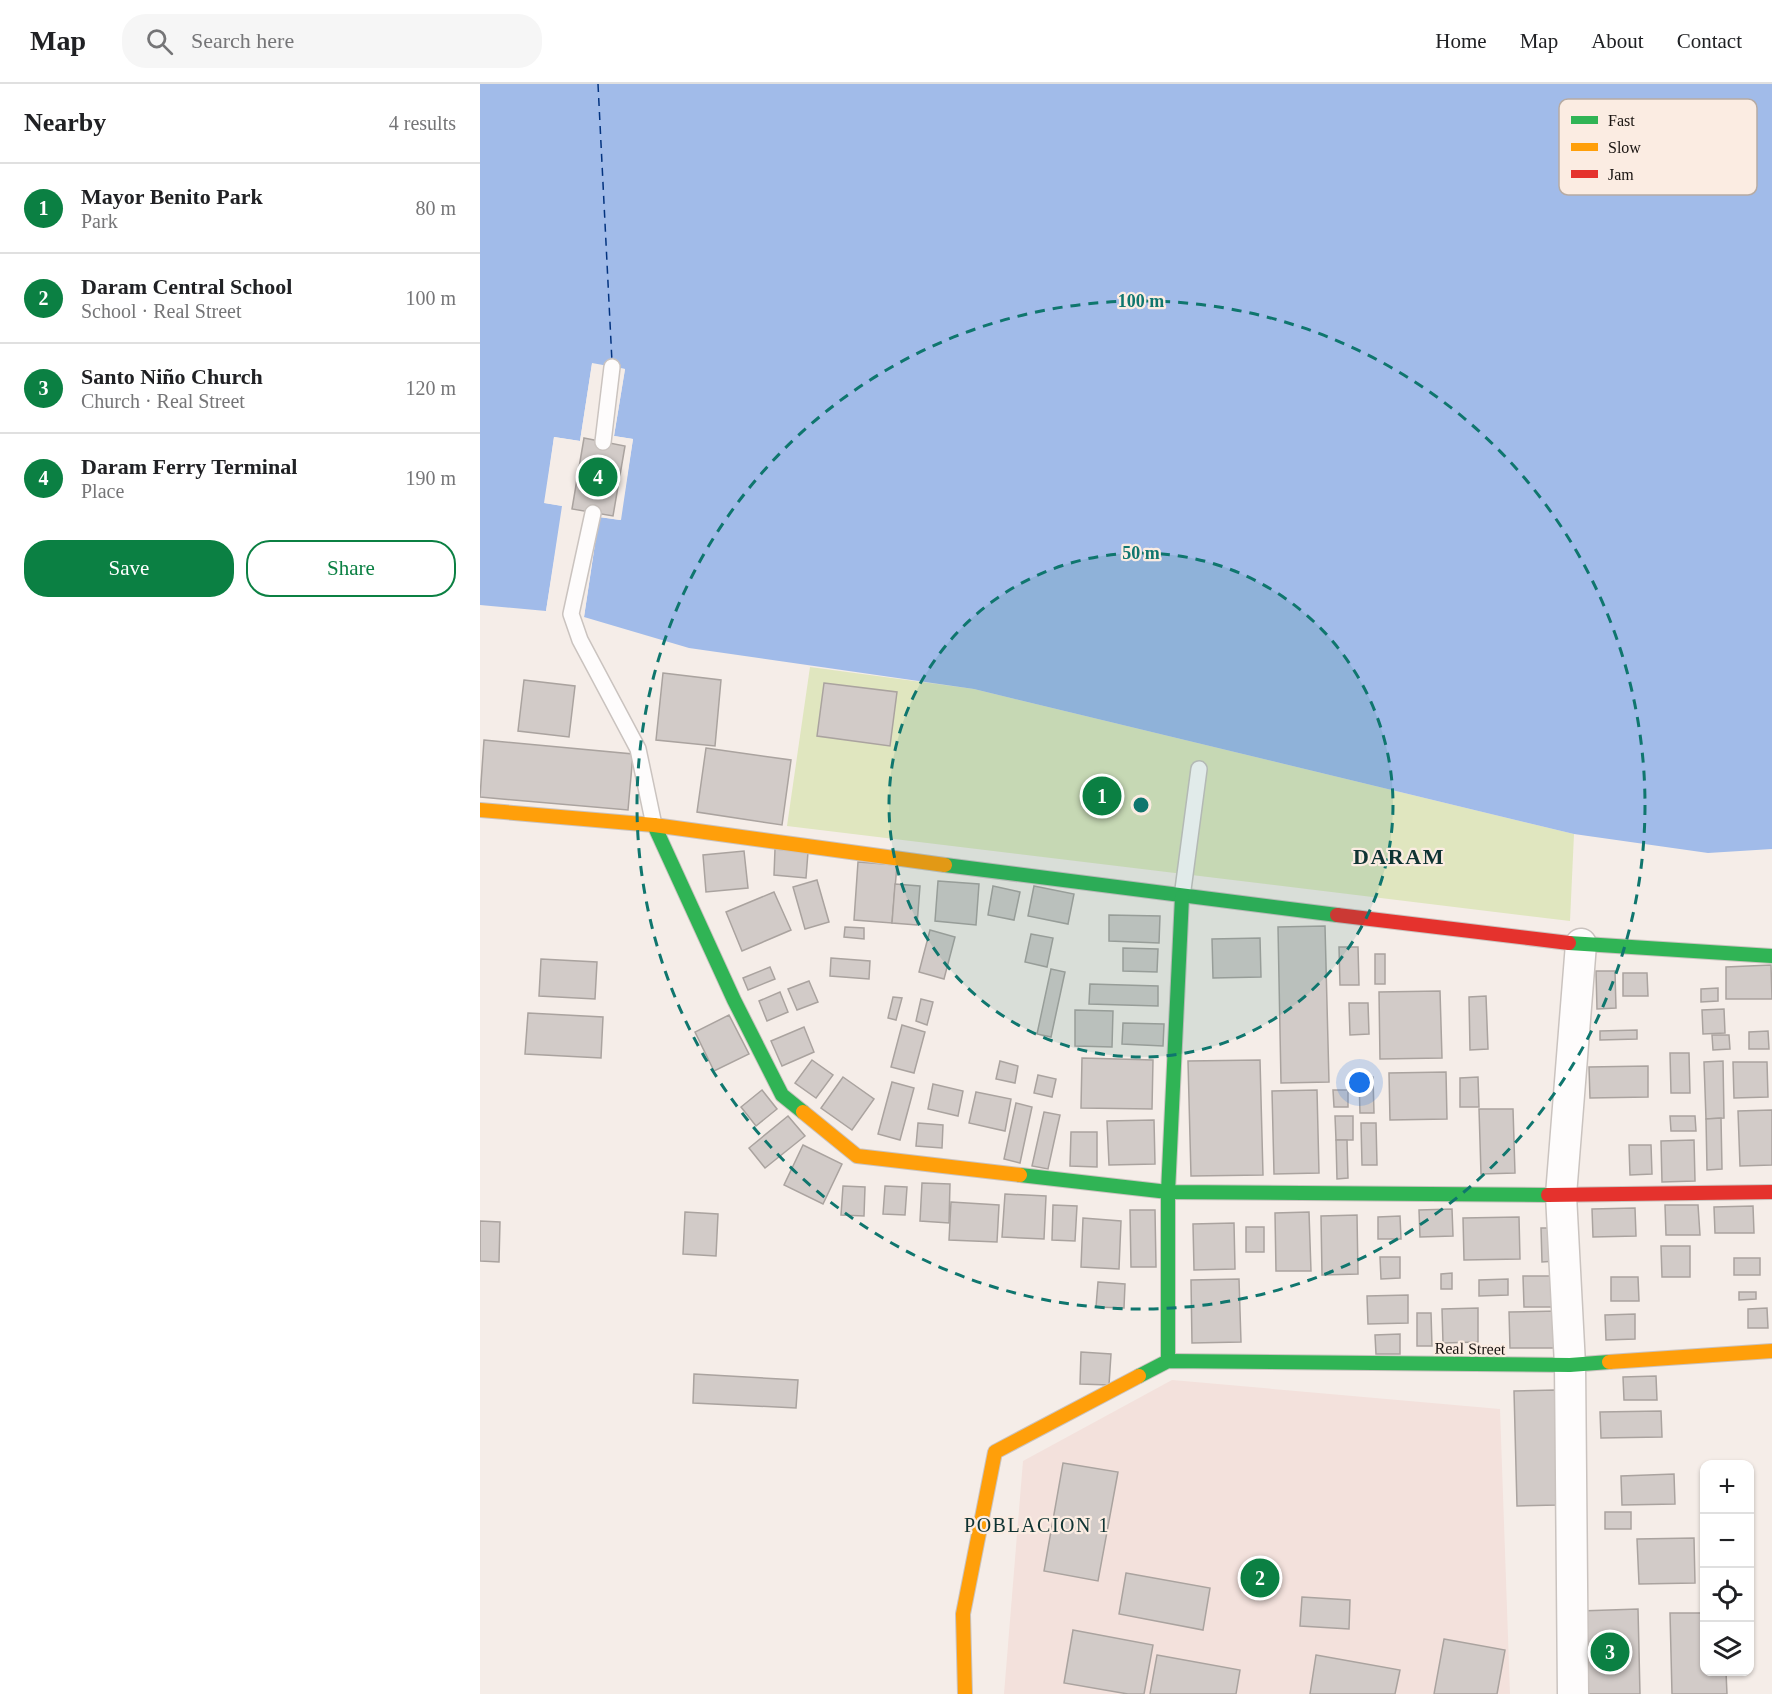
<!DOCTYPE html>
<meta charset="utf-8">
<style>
body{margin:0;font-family:Georgia,serif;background:#f6f6f6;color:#202124}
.controls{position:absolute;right:18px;bottom:18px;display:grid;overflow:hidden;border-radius:12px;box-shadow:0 2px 4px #0004}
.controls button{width:54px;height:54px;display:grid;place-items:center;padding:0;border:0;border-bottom:2px solid #e0e0e0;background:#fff;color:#202124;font:30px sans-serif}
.you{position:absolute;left:880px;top:999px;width:21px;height:21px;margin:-15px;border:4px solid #fff;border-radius:50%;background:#1a73e8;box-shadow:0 0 0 9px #1a73e833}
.badge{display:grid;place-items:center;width:39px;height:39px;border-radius:50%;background:#0b8043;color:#fff;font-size:20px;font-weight:700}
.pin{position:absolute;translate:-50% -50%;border:3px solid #fff;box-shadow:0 2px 6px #0006}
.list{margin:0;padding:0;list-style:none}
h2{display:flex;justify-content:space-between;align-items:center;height:78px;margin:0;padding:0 24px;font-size:26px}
h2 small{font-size:20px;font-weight:400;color:#757577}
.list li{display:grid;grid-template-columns:39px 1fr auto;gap:18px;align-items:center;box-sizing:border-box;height:90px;padding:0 24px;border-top:2px solid #e0e0e0}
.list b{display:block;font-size:22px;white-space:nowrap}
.list p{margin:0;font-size:20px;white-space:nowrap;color:#757577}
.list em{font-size:20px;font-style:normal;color:#757577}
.actions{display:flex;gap:12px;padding:18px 24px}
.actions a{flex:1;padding:14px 0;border:2px solid #0b8043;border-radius:24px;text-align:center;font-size:21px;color:#0b8043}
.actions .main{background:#0b8043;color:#fff}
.icon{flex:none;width:33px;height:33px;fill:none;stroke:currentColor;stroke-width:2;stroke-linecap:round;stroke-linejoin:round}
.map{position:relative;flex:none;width:1292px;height:1610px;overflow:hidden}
header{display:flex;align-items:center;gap:36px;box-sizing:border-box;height:84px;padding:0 30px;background:#fff;border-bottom:2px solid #e0e0e0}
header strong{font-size:28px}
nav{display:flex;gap:33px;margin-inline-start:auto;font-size:21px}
.search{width:420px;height:54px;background:#f6f6f6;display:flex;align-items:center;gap:15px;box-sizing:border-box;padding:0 21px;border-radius:24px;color:#757577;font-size:22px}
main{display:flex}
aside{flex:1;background:#fff}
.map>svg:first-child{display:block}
.education{fill:#f3e1dc}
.green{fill:#e0e6bf}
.water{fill:#a1bbe9}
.pier{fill:#f5ede8}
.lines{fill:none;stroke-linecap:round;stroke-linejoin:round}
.ferry{stroke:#03337f;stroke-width:1.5;stroke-dasharray:8 6;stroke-linecap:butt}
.building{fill:#d2cbc8;stroke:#aaa39f;stroke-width:1.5}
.lane-casing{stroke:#cac3bf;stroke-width:18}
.street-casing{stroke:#cac3bf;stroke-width:33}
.fast-casing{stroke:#cac3bf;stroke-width:16}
.slow-casing{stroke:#cac3bf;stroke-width:16}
.jam-casing{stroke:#cac3bf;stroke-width:16}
.lane{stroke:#fefcfc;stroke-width:15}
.street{stroke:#fefcfc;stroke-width:30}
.fast{stroke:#30b455;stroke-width:14}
.slow{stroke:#ff9f0a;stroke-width:14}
.jam{stroke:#e5322d;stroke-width:14}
.ring{fill:none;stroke:#0f766e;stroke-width:3;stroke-dasharray:10 8}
.labels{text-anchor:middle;stroke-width:4.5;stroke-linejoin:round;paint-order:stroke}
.street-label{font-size:16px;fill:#181310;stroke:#fbece2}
.quarter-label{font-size:20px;letter-spacing:1.5px;fill:#0f3333;stroke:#fbece2}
.district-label{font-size:22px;font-weight:bold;letter-spacing:1.5px;fill:#0f3333;stroke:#fbece2}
.key{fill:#fbece2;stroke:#b7aba3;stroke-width:1.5}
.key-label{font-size:16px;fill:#181310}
.centre{fill:#0f766e;stroke:#fbece2;stroke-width:3}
.ring-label{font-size:18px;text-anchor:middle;font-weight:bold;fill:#0f766e;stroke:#fbece2;stroke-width:4.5;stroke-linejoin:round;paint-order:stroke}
</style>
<header>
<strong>Map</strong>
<div class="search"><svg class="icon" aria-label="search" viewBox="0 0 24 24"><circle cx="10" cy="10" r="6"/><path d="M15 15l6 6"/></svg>Search here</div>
<nav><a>Home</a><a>Map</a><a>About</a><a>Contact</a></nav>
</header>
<main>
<aside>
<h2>Nearby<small>4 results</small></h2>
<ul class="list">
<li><span class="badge">1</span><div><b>Mayor Benito Park</b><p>Park</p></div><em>80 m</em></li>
<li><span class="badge">2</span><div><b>Daram Central School</b><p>School · Real Street</p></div><em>100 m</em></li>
<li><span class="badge">3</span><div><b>Santo Niño Church</b><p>Church · Real Street</p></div><em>120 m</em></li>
<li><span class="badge">4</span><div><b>Daram Ferry Terminal</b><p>Place</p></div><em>190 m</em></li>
</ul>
<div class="actions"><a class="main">Save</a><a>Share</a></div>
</aside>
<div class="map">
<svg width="1292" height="1610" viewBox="0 0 1292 1610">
<rect width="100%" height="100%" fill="#f5ede8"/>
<path class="education" d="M 692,1296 L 1020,1325 L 1030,1610 L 524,1610 L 543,1377 Z"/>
<path class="green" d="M 330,583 L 494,605 L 1094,750 L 1090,837 L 307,742 Z"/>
<path class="water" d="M 0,0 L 1292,0 L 1292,765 L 1228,769 L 1094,750 L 494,605 L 209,564 L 104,533 L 119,433 L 140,436 L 153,355 L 134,352 L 145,285 L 112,280 L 100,357 L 74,353 L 65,419 L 83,422 L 66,527 L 0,521 Z"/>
<path class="pier" d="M 112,279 L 145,285 L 134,352 L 153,355 L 141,436 L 119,433 L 104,533 L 101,532 L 116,432 L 119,430 L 138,433 L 150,358 L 131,353 L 142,287 L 114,283 L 103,358 L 76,357 L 68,416 L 83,419 L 86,422 L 69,527 L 66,527 L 82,422 L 64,419 L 74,353 L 100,357 Z"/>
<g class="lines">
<path class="ferry" d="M 118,0 L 132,278"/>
</g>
<g class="building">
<path d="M 104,354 L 145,362 L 133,432 L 92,425 Z"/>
<path d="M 183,589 L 241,596 L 235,662 L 176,656 Z"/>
<path d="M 44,596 L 95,602 L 89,653 L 38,647 Z"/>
<path d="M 344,599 L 417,608 L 410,662 L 337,652 Z"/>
<path d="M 4,656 L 153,670 L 148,726 L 0,713 Z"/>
<path d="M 226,664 L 311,676 L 302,741 L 217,728 Z"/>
<path d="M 295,765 L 328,768 L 326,794 L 294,791 Z"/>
<path d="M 264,767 L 268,804 L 226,808 L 223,771 Z"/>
<path d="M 378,778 L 417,781 L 412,839 L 374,836 Z"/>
<path d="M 337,796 L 349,838 L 325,845 L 313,803 Z"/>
<path d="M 458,797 L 499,800 L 496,841 L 455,837 Z"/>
<path d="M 415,800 L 440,802 L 437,841 L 412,839 Z"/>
<path d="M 513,802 L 540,808 L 534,836 L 508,831 Z"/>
<path d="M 554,802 L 594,810 L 588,840 L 548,832 Z"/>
<path d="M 294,808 L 311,846 L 262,867 L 246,828 Z"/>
<path d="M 629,831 L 680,832 L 679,859 L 629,857 Z"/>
<path d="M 845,842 L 849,998 L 801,999 L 798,843 Z"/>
<path d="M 365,843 L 384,844 L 384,855 L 364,853 Z"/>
<path d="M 450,846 L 475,853 L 464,895 L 439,888 Z"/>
<path d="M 551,850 L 573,854 L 567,883 L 545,878 Z"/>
<path d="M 780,854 L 781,893 L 733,894 L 732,855 Z"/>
<path d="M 859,863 L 878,863 L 879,901 L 860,901 Z"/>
<path d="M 643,864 L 678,865 L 677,888 L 643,887 Z"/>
<rect x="895" y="870" width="10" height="30"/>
<path d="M 351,874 L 390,877 L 389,895 L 350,892 Z"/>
<path d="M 61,875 L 117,878 L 115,915 L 59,912 Z"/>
<path d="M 1291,881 L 1292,915 L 1246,915 L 1246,883 Z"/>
<path d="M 290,883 L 295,895 L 268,906 L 263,894 Z"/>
<path d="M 571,885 L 585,888 L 571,953 L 557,950 Z"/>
<path d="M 1116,887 L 1135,887 L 1136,924 L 1117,925 Z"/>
<path d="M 1143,889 L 1167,889 L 1168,912 L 1143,912 Z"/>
<path d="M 329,897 L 338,918 L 317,926 L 308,905 Z"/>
<path d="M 610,900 L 678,902 L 678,922 L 609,920 Z"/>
<path d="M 1238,904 L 1238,917 L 1221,918 L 1221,905 Z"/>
<path d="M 960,907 L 962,974 L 900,975 L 899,908 Z"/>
<path d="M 300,908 L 308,928 L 287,937 L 279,917 Z"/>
<path d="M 1006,912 L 1008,965 L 990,966 L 989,913 Z"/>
<path d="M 413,913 L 422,914 L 416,936 L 408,934 Z"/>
<path d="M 441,915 L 453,918 L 447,941 L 436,937 Z"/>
<path d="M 869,919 L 888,919 L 889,950 L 870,951 Z"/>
<path d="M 1244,925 L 1245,949 L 1223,950 L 1222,926 Z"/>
<path d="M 595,926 L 633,927 L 632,963 L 595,962 Z"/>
<path d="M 48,929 L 123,933 L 121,974 L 45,970 Z"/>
<path d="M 249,931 L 269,970 L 234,987 L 215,948 Z"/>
<path d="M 643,939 L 684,940 L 683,962 L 642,960 Z"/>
<path d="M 422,941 L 445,948 L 434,989 L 411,983 Z"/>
<path d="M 324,943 L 334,968 L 302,982 L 291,957 Z"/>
<path d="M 1157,946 L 1157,955 L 1120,956 L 1120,947 Z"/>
<path d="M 1288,947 L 1289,965 L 1269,965 L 1269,948 Z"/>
<path d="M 1232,951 L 1249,951 L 1250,965 L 1233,966 Z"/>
<path d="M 1190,969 L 1209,969 L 1210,1009 L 1191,1009 Z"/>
<path d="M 602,974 L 673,976 L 672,1025 L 601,1024 Z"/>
<path d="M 332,976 L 353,991 L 336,1014 L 315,999 Z"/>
<path d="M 780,976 L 783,1091 L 711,1092 L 708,977 Z"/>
<path d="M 520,977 L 538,982 L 535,999 L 516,995 Z"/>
<path d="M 1243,977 L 1244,1034 L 1226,1035 L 1224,978 Z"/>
<path d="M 1253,978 L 1287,978 L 1288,1013 L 1254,1014 Z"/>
<path d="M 1168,982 L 1168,1013 L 1110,1014 L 1109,983 Z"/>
<path d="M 966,988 L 967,1035 L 910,1036 L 909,989 Z"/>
<path d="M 558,991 L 576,995 L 572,1013 L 554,1009 Z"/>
<path d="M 363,993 L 394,1015 L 372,1046 L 341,1024 Z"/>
<path d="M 893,993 L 894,1029 L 880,1029 L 879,994 Z"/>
<path d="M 998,993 L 999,1023 L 980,1023 L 980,994 Z"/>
<path d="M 412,998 L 434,1004 L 420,1056 L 398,1050 Z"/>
<path d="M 453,1000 L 483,1007 L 478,1032 L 448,1025 Z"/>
<path d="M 282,1006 L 297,1025 L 276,1042 L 261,1023 Z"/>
<path d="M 837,1006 L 839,1089 L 794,1090 L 792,1007 Z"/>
<path d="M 853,1006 L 868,1006 L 868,1023 L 854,1023 Z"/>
<path d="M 496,1008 L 531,1015 L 525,1047 L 489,1039 Z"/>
<path d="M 536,1019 L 552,1023 L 540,1079 L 524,1075 Z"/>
<path d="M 999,1025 L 1033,1025 L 1035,1089 L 1001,1090 Z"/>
<path d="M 1292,1026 L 1292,1081 L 1260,1082 L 1258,1027 Z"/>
<path d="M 564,1028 L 580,1031 L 568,1085 L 552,1082 Z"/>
<path d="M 308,1032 L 325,1052 L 285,1084 L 269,1064 Z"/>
<path d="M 855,1032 L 873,1032 L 873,1056 L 856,1056 Z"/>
<path d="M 1190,1032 L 1215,1032 L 1216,1047 L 1191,1047 Z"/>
<path d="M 1241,1034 L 1242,1085 L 1227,1086 L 1226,1035 Z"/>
<path d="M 674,1036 L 675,1080 L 629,1081 L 627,1037 Z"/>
<path d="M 438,1039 L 463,1041 L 462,1064 L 436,1062 Z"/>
<path d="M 881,1039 L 896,1039 L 897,1081 L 882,1081 Z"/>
<path d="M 591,1048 L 617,1048 L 617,1083 L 590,1082 Z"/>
<path d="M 856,1056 L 867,1056 L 868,1094 L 857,1095 Z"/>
<path d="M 1214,1056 L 1215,1097 L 1182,1098 L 1181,1057 Z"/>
<path d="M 323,1061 L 362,1080 L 343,1120 L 304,1101 Z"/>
<path d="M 1149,1061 L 1171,1061 L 1172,1090 L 1150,1091 Z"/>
<path d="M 442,1099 L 470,1100 L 469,1139 L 440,1137 Z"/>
<path d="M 363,1102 L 385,1103 L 384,1132 L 361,1131 Z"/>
<path d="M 405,1102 L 427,1103 L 425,1131 L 403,1130 Z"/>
<path d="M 525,1110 L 566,1112 L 564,1155 L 522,1153 Z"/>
<path d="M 471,1118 L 519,1121 L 517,1158 L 469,1156 Z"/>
<path d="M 573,1121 L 597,1122 L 595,1157 L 572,1156 Z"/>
<path d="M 1185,1121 L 1218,1121 L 1220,1151 L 1186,1151 Z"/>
<path d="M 1273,1122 L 1274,1149 L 1235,1149 L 1234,1123 Z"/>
<path d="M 1155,1124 L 1156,1152 L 1113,1153 L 1112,1125 Z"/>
<path d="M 972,1125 L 973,1152 L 940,1153 L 939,1126 Z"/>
<path d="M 650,1126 L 675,1126 L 676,1183 L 651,1183 Z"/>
<path d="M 205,1128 L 238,1130 L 236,1172 L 203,1170 Z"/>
<path d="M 829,1128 L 831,1187 L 796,1187 L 795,1129 Z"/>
<path d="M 877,1131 L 878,1190 L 842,1191 L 841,1132 Z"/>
<path d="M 920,1132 L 921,1155 L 898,1155 L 898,1133 Z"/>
<path d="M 1039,1133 L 1040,1175 L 984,1176 L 983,1134 Z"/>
<path d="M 603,1134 L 641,1137 L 639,1185 L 601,1183 Z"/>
<path d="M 0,1137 L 20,1138 L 19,1178 L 0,1177 Z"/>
<path d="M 754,1139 L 755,1185 L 714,1186 L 713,1140 Z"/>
<rect x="766" y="1143" width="18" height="25"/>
<path d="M 1061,1144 L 1076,1144 L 1076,1177 L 1062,1178 Z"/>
<path d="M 1181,1162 L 1210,1162 L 1210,1193 L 1182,1193 Z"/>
<path d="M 900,1173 L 920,1173 L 920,1194 L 901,1195 Z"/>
<rect x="1254" y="1174" width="26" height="17"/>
<path d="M 972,1189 L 972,1205 L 961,1205 L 961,1190 Z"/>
<path d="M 1043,1192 L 1079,1192 L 1079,1223 L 1044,1223 Z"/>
<path d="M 1131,1193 L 1158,1193 L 1159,1217 L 1131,1217 Z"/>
<path d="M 759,1195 L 761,1258 L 712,1259 L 711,1196 Z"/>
<path d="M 1028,1195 L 1028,1211 L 999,1212 L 999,1196 Z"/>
<path d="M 618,1198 L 645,1200 L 644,1224 L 616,1223 Z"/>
<path d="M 1259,1208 L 1276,1208 L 1276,1215 L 1259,1216 Z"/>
<path d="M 928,1211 L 928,1239 L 888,1240 L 887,1212 Z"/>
<path d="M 998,1224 L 998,1258 L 963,1259 L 962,1225 Z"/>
<path d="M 1287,1224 L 1288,1244 L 1268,1244 L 1268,1225 Z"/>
<path d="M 1078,1227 L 1079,1264 L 1030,1264 L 1029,1228 Z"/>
<path d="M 937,1229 L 951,1229 L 952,1262 L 937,1262 Z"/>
<path d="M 1155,1230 L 1155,1255 L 1126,1256 L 1125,1231 Z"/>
<path d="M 920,1250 L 920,1270 L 896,1270 L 895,1251 Z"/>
<path d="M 601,1268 L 631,1270 L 629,1301 L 600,1300 Z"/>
<path d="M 214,1290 L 318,1296 L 316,1324 L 213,1319 Z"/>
<path d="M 1176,1292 L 1177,1316 L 1144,1316 L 1143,1293 Z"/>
<path d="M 1075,1306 L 1077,1421 L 1037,1422 L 1034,1307 Z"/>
<path d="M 1181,1327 L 1182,1353 L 1121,1354 L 1120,1328 Z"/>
<path d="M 583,1379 L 638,1388 L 618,1497 L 564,1487 Z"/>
<path d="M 1194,1390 L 1195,1420 L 1142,1421 L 1141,1392 Z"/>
<rect x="1125" y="1428" width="26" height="17"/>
<path d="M 1214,1454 L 1215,1499 L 1159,1500 L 1157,1455 Z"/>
<path d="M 646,1489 L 730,1504 L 723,1546 L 639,1530 Z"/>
<path d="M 822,1513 L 870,1516 L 869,1545 L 820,1542 Z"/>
<path d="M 1158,1525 L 1160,1610 L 1102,1610 L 1100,1527 Z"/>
<path d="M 1190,1529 L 1224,1529 L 1224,1588 L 1246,1588 L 1247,1610 L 1192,1610 Z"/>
<path d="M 593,1546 L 673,1561 L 664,1610 L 648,1610 L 584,1599 Z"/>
<path d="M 964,1555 L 1025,1566 L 1017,1610 L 954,1610 Z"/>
<path d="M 677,1571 L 760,1586 L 756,1610 L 670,1610 Z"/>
<path d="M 836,1571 L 920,1586 L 915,1610 L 830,1610 Z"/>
</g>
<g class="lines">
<defs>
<g id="lane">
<path d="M 123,358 L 132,283"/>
<path d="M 113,429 L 91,530 L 100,556 L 158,665 L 174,741"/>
<path d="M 702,813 L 719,685"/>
</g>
<path id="street" d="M 1093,1610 L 1090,1281 L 1081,1111 L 1101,860"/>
<g id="fast">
<path d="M 174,741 L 254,916 L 302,1011 L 323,1028"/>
<path d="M 465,781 L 857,831"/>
<path d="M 1089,859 L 1292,872"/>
<path d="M 540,1091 L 688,1108 L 1068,1111"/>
<path d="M 688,1277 L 688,1108 L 702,813"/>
<path d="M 659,1292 L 688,1277 L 1090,1281 L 1129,1278"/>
</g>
<g id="slow">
<path d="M 0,726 L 174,741 L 465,781"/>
<path d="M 323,1028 L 377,1072 L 540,1091"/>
<path d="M 1129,1278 L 1292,1267"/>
<path d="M 485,1610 L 483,1530 L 515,1368 L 659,1292"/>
</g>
<g id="jam">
<path d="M 857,831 L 1089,859"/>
<path d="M 1068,1111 L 1292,1108"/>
</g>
</defs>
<use href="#lane" class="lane-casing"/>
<use href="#street" class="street-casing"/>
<use href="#fast" class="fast-casing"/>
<use href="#slow" class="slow-casing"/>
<use href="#jam" class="jam-casing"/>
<use href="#lane" class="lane"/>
<use href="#street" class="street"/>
<use href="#fast" class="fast"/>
<use href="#slow" class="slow"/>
<use href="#jam" class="jam"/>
</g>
<circle cx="661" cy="721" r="252" fill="#0f766e" fill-opacity=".12"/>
<g class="ring">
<circle cx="661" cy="721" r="252"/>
<circle cx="661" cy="721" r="504"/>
</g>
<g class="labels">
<g class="street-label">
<text transform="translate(990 1264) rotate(1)" y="6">Real Street</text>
</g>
<g class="quarter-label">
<text x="557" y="1448">POBLACION 1</text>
</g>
<g class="district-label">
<text x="919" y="780">DARAM</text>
</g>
</g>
<rect x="1079" y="15" width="198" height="96" rx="9" class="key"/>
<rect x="1091" y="32" width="27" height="8" fill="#30b455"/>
<rect x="1091" y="59" width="27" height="8" fill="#ff9f0a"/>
<rect x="1091" y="86" width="27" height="8" fill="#e5322d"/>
<g class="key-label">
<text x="1128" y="42">Fast</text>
<text x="1128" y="69">Slow</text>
<text x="1128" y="96">Jam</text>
</g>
<circle cx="661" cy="721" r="9" class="centre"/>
<g class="ring-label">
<text x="661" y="223">100 m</text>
<text x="661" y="475">50 m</text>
</g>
</svg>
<div class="controls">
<button>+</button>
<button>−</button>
<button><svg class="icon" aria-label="locate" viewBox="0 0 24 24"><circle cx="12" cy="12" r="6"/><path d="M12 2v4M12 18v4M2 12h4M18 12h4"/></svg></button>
<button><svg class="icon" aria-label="layers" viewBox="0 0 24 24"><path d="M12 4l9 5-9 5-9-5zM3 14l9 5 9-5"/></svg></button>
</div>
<div class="you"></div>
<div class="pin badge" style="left:622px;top:712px">1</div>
<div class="pin badge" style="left:780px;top:1494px">2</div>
<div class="pin badge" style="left:1130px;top:1568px">3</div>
<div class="pin badge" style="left:118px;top:393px">4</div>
</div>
</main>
